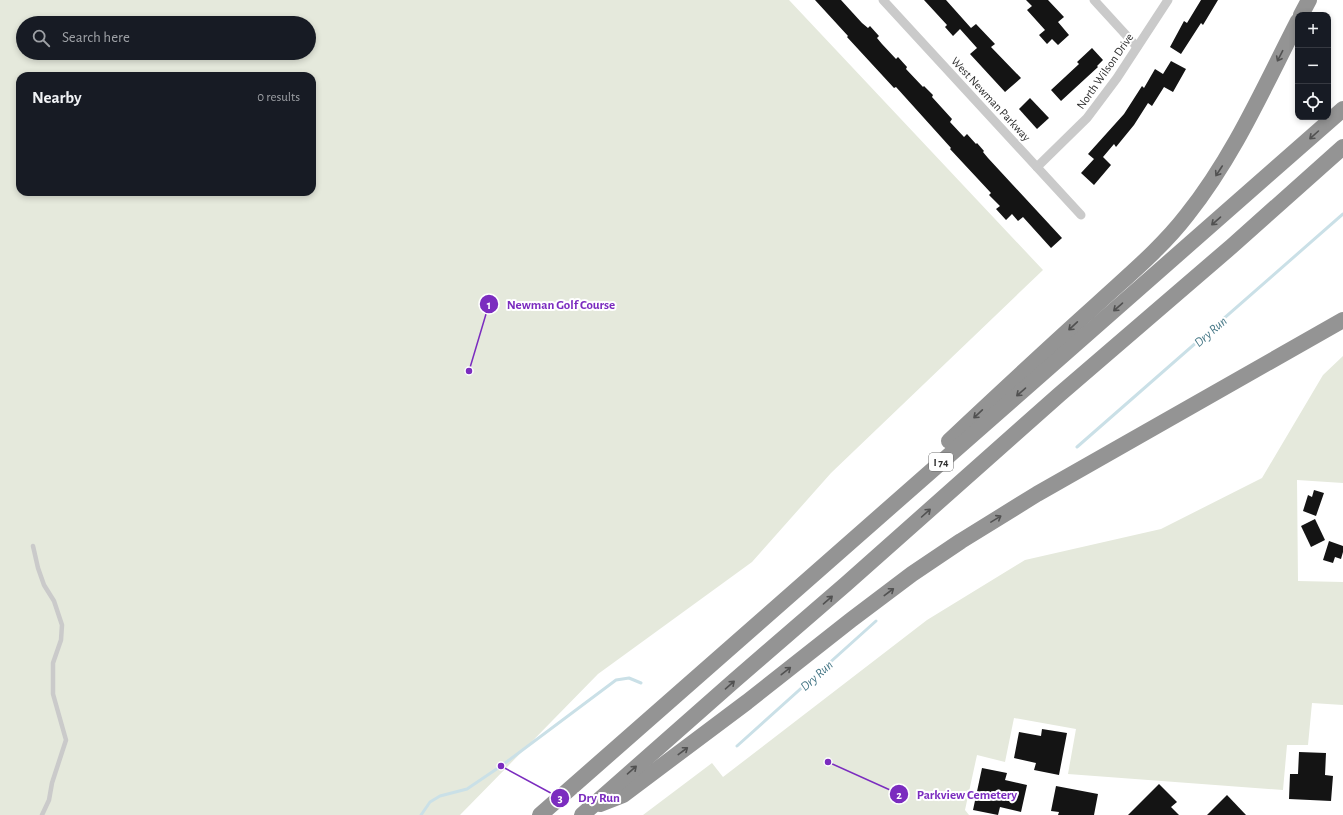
<!DOCTYPE html>
<meta charset="utf-8">
<style>
body{margin:0;font-family:"Alegreya Sans",sans-serif;background:#20242c;color:#f1f3f6}
.controls{position:absolute;right:12px;top:12px;display:grid;overflow:hidden;border-radius:8px;box-shadow:0 2px 6px #0003}
.controls button{width:36px;height:36px;display:grid;place-items:center;padding:0;border:0;border-bottom:1px solid #363941;background:#171b24;color:#f1f3f6;font:20px sans-serif}
.list{margin:0;padding:0;list-style:none}
h2{display:flex;justify-content:space-between;align-items:center;height:52px;margin:0;padding:0 16px;font-size:17px}
h2 small{font-size:13px;font-weight:400;color:#9ea1a6}
.icon{flex:none;width:22px;height:22px;fill:none;stroke:currentColor;stroke-width:2;stroke-linecap:round;stroke-linejoin:round}
.map{position:relative;flex:none;width:1343px;height:815px;overflow:hidden}
.search{position:absolute;background:#171b24;box-shadow:0 2px 6px #0003;left:16px;top:16px;width:300px;height:44px;display:flex;align-items:center;gap:10px;box-sizing:border-box;padding:0 14px;border-radius:22px;color:#9ea1a6;font-size:15px}
.panel{position:absolute;background:#171b24;box-shadow:0 2px 6px #0003;left:16px;top:72px;width:300px;height:124px;border-radius:12px}
.map>svg:first-child{display:block}
.green{fill:#e5e9dc;fill-rule:evenodd}
.lines{fill:none;stroke-linecap:round;stroke-linejoin:round}
.stream{stroke:#cae0e7;stroke-width:3}
.building{fill:#141414}
.service{stroke:#cacaca;stroke-width:4.5}
.minor{stroke:#cacaca;stroke-width:9}
.motorway{stroke:#949494;stroke-width:16}
.oneway{stroke:#515151}
.labels{text-anchor:middle;stroke-width:4;stroke-linejoin:round;paint-order:stroke}
.shield{fill:#fff;stroke:#6c6c6c;stroke-width:1}
.shield-label{font-size:11px;font-weight:bold;fill:#2d2d2d}
.street-label{font-size:12px;fill:#2d2d2d;stroke:#fff}
.water-label{font-size:13px;font-style:italic;fill:#447685;stroke:#fff}
.leader{fill:none;stroke:#7b2cbf;stroke-width:1.5}
.callout-dot{fill:#7b2cbf;stroke:#fff;stroke-width:1.5}
.mark-label{font-size:12px;text-anchor:middle;font-weight:bold;fill:#fff}
.callout-label{font-size:13px;text-anchor:middle;font-weight:bold;fill:#7b2cbf;stroke:#fff;stroke-width:4;stroke-linejoin:round;paint-order:stroke}
</style>
<div class="map">
<svg width="1343" height="815" viewBox="0 0 1343 815">
<rect width="100%" height="100%" fill="#fff"/>
<g class="green">
<path d="M 0,0 L 789,0 L 1043,270 L 831,473 L 752,562 L 598,674 L 460,815 L 0,815 ZM 23,23 L 309,23 L 309,53 L 23,53 ZM 20,76 L 312,76 L 312,192 L 20,192 Z"/>
<path d="M 1343,356 L 1343,483 L 1297,480 L 1298,581 L 1343,582 L 1343,705 L 1312,703 L 1308,745 L 1287,745 L 1283,790 L 1068,774 L 1076,729 L 1014,718 L 1005,762 L 977,755 L 965,810 L 969,815 L 643,815 L 712,763 L 723,777 L 927,620 L 1025,560 L 1161,529 L 1262,478 L 1323,375 Z"/>
</g>
<g class="lines">
<g class="stream">
<path d="M 1077,447 L 1343,214"/>
<path d="M 737,746 L 876,621"/>
<path d="M 421,815 L 430,802 L 440,796 L 467,789 L 501,766 L 616,680 L 629,678 L 641,683"/>
</g>
</g>
<g class="building">
<path d="M 815,0 L 841,0 L 862,23 L 868,28 L 870,26 L 879,36 L 877,38 L 882,44 L 896,59 L 898,57 L 907,67 L 906,69 L 923,87 L 924,86 L 933,95 L 932,97 L 952,119 L 950,122 L 964,137 L 967,134 L 976,144 L 977,143 L 984,151 L 983,152 L 988,158 L 1062,238 L 1051,248 L 1023,217 L 1018,221 L 1012,214 L 1006,220 L 996,209 L 1000,206 L 989,195 L 991,193 L 950,149 L 951,148 L 896,87 L 894,88 L 847,37 L 848,36 Z"/>
<path d="M 924,0 L 946,0 L 971,28 L 976,24 L 995,44 L 991,47 L 1021,78 L 1005,92 L 970,54 L 977,48 L 960,29 L 953,36 L 945,27 L 947,25 Z"/>
<path d="M 1026,0 L 1048,0 L 1064,17 L 1058,22 L 1069,35 L 1058,45 L 1052,39 L 1047,44 L 1039,35 L 1045,30 L 1027,10 L 1032,6 Z"/>
<path d="M 1201,0 L 1218,0 L 1203,25 L 1201,23 L 1181,54 L 1170,47 L 1184,21 L 1187,23 Z"/>
<path d="M 1092,48 L 1103,60 L 1097,66 L 1098,67 L 1061,101 L 1051,90 L 1079,64 L 1077,62 Z"/>
<path d="M 1171,61 L 1186,69 L 1173,92 L 1164,87 L 1152,106 L 1148,103 L 1134,125 L 1116,147 L 1114,144 L 1103,157 L 1111,165 L 1094,185 L 1081,173 L 1094,159 L 1088,154 L 1124,114 L 1142,86 L 1144,88 L 1155,69 L 1163,74 Z"/>
<path d="M 1030,98 L 1049,118 L 1037,129 L 1019,109 Z"/>
<path d="M 1314,490 L 1324,493 L 1316,516 L 1303,511 L 1308,495 L 1312,497 Z"/>
<path d="M 1315,519 L 1325,540 L 1311,547 L 1301,526 Z"/>
<path d="M 1329,541 L 1343,546 L 1343,552 L 1341,559 L 1335,557 L 1333,563 L 1323,560 Z"/>
<path d="M 1042,729 L 1067,733 L 1059,775 L 1034,770 L 1036,763 L 1014,758 L 1019,732 L 1041,736 Z"/>
<path d="M 1299,752 L 1326,753 L 1325,775 L 1333,776 L 1331,801 L 1289,799 L 1290,774 L 1298,774 Z"/>
<path d="M 982,768 L 1007,773 L 1005,780 L 1027,785 L 1021,812 L 1000,807 L 998,815 L 973,810 Z"/>
<path d="M 1159,784 L 1177,802 L 1171,807 L 1179,815 L 1128,815 Z"/>
<path d="M 1056,786 L 1098,794 L 1094,815 L 1058,815 L 1059,812 L 1051,811 Z"/>
<path d="M 1227,795 L 1246,815 L 1207,815 Z"/>
</g>
<g class="lines">
<path class="service" d="M 33,546 L 38,568 L 44,585 L 54,601 L 62,625 L 61,640 L 53,663 L 53,694 L 66,740 L 52,783 L 49,800 L 42,815"/>
<g class="minor">
<path d="M 883,0 L 1081,215"/>
<path d="M 1094,0 L 1137,47"/>
<path d="M 1037,167 L 1087,118 L 1117,78 L 1168,0"/>
</g>
<g class="motorway">
<path d="M 1301,15 L 1309,0"/>
<path d="M 949,441 C 997,396 1044,352 1093,308 C 1125,278 1160,250 1187,215 C 1234,156 1264,87 1298,21"/>
<path d="M 600,804 L 623,795 L 747,702 L 851,620 L 912,574 L 961,541 L 1037,494 L 1343,320"/>
<path d="M 540,815 L 1343,109"/>
<path d="M 582,815 L 735,680 L 846,584 L 1060,394 L 1232,246 L 1343,147"/>
</g>
</g>
<defs><path id="oneway-shaft" d="M-6 0H5M1.5-3L5.5 0L1.5 3" fill="none" stroke-width="1.6" stroke-linecap="round" stroke-linejoin="round"/></defs>
<g class="oneway">
<use href="#oneway-shaft" transform="translate(1280 56) rotate(117)"/>
<use href="#oneway-shaft" transform="translate(1314 135) rotate(138)"/>
<use href="#oneway-shaft" transform="translate(1219 171) rotate(123)"/>
<use href="#oneway-shaft" transform="translate(1216 221) rotate(139)"/>
<use href="#oneway-shaft" transform="translate(1118 307) rotate(139)"/>
<use href="#oneway-shaft" transform="translate(1073 326) rotate(137)"/>
<use href="#oneway-shaft" transform="translate(1021 392) rotate(139)"/>
<use href="#oneway-shaft" transform="translate(978 414) rotate(137)"/>
<use href="#oneway-shaft" transform="translate(926 513) rotate(-42)"/>
<use href="#oneway-shaft" transform="translate(996 519) rotate(-31)"/>
<use href="#oneway-shaft" transform="translate(889 592) rotate(-37)"/>
<use href="#oneway-shaft" transform="translate(828 600) rotate(-41)"/>
<use href="#oneway-shaft" transform="translate(786 671) rotate(-38)"/>
<use href="#oneway-shaft" transform="translate(730 685) rotate(-41)"/>
<use href="#oneway-shaft" transform="translate(683 751) rotate(-37)"/>
<use href="#oneway-shaft" transform="translate(632 770) rotate(-41)"/>
</g>
<g class="labels">
<rect class="shield" x="929" y="453" width="24" height="18" rx="3"/>
<g class="shield-label">
<text x="941" y="466">I 74</text>
</g>
<g class="street-label">
<text transform="translate(1105 71) rotate(-55)" y="4">North Wilson Drive</text>
<text transform="translate(991 99) rotate(47)" y="4">West Newman Parkway</text>
</g>
<g class="water-label">
<text transform="translate(1210 331) rotate(-41)" y="5">Dry Run</text>
<text transform="translate(816 675) rotate(-42)" y="5">Dry Run</text>
</g>
</g>
<path class="leader" d="M469 371L489 304M828 762L899 794M501 766L560 798"/>
<g class="callout-dot">
<circle cx="469" cy="371" r="4"/>
<circle cx="828" cy="762" r="4"/>
<circle cx="501" cy="766" r="4"/>
<circle cx="489" cy="304" r="10"/>
<circle cx="899" cy="794" r="10"/>
<circle cx="560" cy="798" r="10"/>
</g>
<g class="mark-label">
<text x="489" y="309">1</text>
<text x="899" y="799">2</text>
<text x="560" y="802">3</text>
</g>
<g class="callout-label">
<text x="561" y="309">Newman Golf Course</text>
<text x="967" y="799">Parkview Cemetery</text>
<text x="599" y="802">Dry Run</text>
</g>
</svg>
<div class="controls">
<button>+</button>
<button>−</button>
<button><svg class="icon" aria-label="locate" viewBox="0 0 24 24"><circle cx="12" cy="12" r="6"/><path d="M12 2v4M12 18v4M2 12h4M18 12h4"/></svg></button>
</div>
<div class="search"><svg class="icon" aria-label="search" viewBox="0 0 24 24"><circle cx="10" cy="10" r="6"/><path d="M15 15l6 6"/></svg>Search here</div>
<section class="panel">
<h2>Nearby<small>0 results</small></h2>
<ul class="list">
</ul>
</section>
</div>
